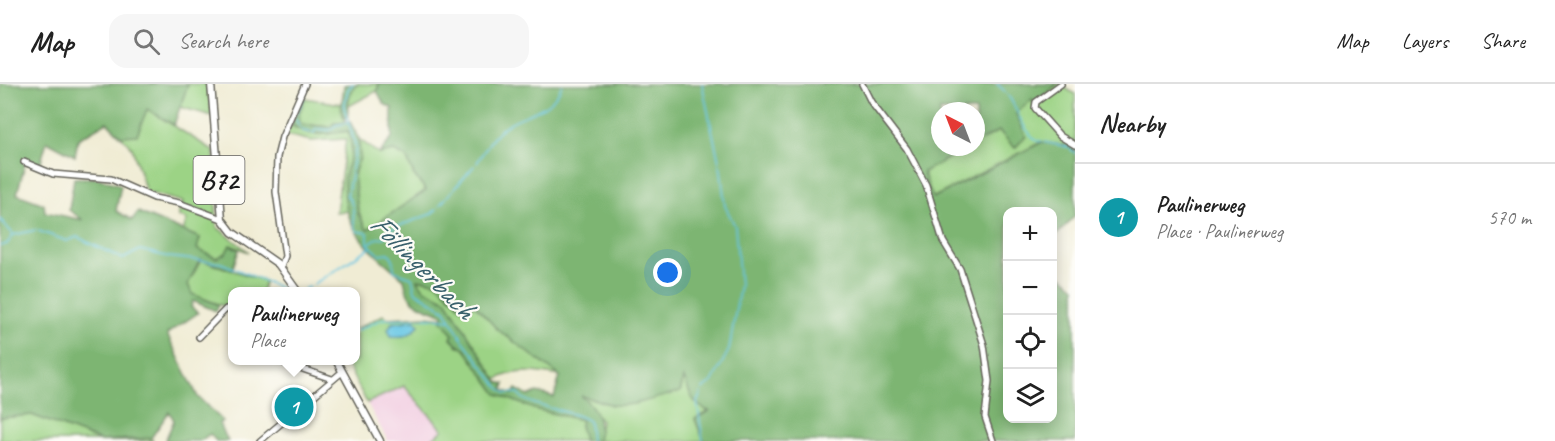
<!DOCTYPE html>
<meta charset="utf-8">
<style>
body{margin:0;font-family:Caveat,sans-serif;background:#f6f6f6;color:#222}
.controls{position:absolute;right:18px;bottom:18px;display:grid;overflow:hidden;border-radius:12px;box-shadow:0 3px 15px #0003}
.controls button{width:54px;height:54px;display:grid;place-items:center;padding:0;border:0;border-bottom:2px solid #e0e0e0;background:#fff;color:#222;font:30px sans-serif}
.compass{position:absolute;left:931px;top:18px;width:54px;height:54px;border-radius:50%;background:#fff;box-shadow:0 3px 15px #0003;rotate:318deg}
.you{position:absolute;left:668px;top:189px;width:21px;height:21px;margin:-15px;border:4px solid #fff;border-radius:50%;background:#1a73e8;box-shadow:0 0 0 9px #1a73e833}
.badge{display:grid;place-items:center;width:39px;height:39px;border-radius:50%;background:#0f766e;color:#fff;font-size:20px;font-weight:700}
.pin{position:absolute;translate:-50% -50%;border:3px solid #fff;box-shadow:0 2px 6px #0006}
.popup{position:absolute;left:228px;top:203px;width:132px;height:78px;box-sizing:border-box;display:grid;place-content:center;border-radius:12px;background:#fff;filter:drop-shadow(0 2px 4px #0005);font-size:20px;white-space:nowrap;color:#767676}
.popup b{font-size:22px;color:#222}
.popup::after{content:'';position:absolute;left:50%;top:100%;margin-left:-12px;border:12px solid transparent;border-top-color:#fff}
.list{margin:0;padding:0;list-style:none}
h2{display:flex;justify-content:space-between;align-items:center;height:78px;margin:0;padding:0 24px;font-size:26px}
h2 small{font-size:20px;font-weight:400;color:#767676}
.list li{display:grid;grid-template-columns:39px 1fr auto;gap:18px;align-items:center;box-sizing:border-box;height:108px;padding:0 24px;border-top:2px solid #e0e0e0}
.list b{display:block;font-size:22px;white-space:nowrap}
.list p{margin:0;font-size:20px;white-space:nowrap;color:#767676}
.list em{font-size:20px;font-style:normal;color:#767676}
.icon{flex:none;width:33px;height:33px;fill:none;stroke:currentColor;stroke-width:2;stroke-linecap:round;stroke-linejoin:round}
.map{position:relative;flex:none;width:1075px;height:357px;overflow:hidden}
header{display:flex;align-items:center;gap:36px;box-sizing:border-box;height:84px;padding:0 30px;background:#fff;border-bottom:2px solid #e0e0e0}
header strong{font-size:28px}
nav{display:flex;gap:33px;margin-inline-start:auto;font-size:21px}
.search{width:420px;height:54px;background:#f6f6f6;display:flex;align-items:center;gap:15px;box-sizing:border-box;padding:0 21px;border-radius:18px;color:#767676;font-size:22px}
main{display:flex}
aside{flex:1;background:#fff}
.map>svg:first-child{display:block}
.built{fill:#f2cfe2}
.green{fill:#9cd385;stroke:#5c7850;stroke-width:1.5}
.forest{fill:#7db572;stroke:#4c6847;stroke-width:1.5;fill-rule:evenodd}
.water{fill:#65c6e4;stroke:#407180;stroke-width:1.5}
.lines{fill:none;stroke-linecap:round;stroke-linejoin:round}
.stream{stroke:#65c6e4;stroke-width:1.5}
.minor-casing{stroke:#66655c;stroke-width:8}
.major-casing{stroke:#66655c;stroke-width:9}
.minor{stroke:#fff;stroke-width:5}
.major{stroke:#fff;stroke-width:6}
.labels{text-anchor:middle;stroke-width:4.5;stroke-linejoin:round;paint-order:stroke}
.shield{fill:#fdfcf7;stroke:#605f5e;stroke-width:1.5}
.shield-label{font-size:27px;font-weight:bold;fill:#1c1c1c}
.water-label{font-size:30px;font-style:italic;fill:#39606c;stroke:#fdfcf7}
</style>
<header>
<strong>Map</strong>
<div class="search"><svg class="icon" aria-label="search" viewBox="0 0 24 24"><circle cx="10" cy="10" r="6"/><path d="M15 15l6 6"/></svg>Search here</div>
<nav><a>Map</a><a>Layers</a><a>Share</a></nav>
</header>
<main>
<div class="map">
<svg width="1075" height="357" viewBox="0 0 1075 357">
<rect width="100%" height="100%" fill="#fdfcf7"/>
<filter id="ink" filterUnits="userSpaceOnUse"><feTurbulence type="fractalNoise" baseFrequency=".0167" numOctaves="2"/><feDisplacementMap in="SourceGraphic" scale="12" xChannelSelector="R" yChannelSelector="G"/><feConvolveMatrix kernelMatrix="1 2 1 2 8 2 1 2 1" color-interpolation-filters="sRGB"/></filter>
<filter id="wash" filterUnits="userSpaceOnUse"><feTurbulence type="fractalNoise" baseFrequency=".008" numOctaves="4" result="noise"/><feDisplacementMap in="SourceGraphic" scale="24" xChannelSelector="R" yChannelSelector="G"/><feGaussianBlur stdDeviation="1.35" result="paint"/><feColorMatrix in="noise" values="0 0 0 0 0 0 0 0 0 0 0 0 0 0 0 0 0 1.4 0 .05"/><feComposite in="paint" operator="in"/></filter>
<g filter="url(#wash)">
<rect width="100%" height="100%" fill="#f0ecd4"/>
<path class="built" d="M 404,302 L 443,346 L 429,357 L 388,357 L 367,319 Z"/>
<g class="green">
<path d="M 188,0 L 207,0 L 212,32 L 180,23 Z"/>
<path d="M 358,0 L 379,0 L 377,7 L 347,23 L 351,5 Z"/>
<path d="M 1059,0 L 1075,10 L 1075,63 L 1041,58 L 932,114 L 923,88 L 969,63 L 976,63 L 976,59 L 999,47 L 1015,64 L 1026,52 L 1015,30 L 1032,15 L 1033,18 Z"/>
<path d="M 305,14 L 341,20 L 346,39 L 334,39 L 330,43 L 300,40 L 299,29 Z"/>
<path d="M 147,25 L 214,67 L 217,143 L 249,168 L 230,161 L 226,169 L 216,174 L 196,165 L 200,154 L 183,147 L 187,136 L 178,132 L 183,118 L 146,108 L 132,64 L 121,52 L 137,50 Z"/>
<path d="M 291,41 C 310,54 326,51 348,47 L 353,66 L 344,98 L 348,127 L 336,128 L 346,55 L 311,57 L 286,51 Z"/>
<path d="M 359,55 L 379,70 L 394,67 L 406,73 L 414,91 L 426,106 L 367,146 C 358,130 351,106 355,87 C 358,74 360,69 359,55 Z"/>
<path d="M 201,176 L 265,197 L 262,207 L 232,208 L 232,225 L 191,210 L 188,200 Z"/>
<path d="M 416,195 L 436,198 L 464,226 L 475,221 L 497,245 L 560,292 C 540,288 514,284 496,296 L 446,216 L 424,205 Z"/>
<path d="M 383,231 L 388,234 L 427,232 L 443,234 L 453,251 L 451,255 L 457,261 L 464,264 L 497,310 L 534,325 L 582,336 L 580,341 L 584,357 L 429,357 L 443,346 L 404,302 L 367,319 L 345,277 L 356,276 L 356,245 Z"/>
<path d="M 684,292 L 710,327 L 695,335 L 704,357 L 598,357 L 601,337 L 579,311 L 599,315 L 611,321 L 680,308 Z"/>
<path d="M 32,331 L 101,357 L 151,354 L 153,357 L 0,357 L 0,334 Z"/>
</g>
<g class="forest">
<path d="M 0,0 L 188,0 L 174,41 L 147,25 L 137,51 L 121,52 L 107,38 L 78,55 L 75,72 L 47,57 L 40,81 L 26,76 L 17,110 L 44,120 L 45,128 L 83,136 L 69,126 L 74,94 L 97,94 L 121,101 L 116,127 L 132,136 L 138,128 L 200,154 L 197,165 L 216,174 L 226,169 L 230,161 L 239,166 L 232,186 L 200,176 L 188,200 L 192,210 L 219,221 L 216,227 L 193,217 L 191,223 L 198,229 L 167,250 L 198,313 L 223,337 L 219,339 L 228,357 L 216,357 L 210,350 L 200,357 L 165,357 L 174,336 L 169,328 L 151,354 L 101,357 L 32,331 L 0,334 Z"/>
<path d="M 358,0 C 348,9 347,21 348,34 L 344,34 L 341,26 L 344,1 Z"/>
<path d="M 379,0 L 1058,0 L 1033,19 L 1032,15 L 1016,30 L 1026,52 L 1015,64 L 999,47 L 976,59 L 976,27 L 940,27 L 940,63 L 969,63 L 923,88 L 933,114 L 1042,58 L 1075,63 L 1075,132 L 1053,155 L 1052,128 L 1008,128 L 1008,334 L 1052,334 L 1053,184 L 1075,203 L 1075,357 L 704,357 L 695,335 L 709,327 C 692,321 690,310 684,294 L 680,308 C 659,312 636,323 614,321 C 606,320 592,314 581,312 C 598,325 601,336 598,357 L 584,357 L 580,341 L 582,336 L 534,325 L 497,310 L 464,264 L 457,261 L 451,254 L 453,251 L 442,237 L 443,231 C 420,220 408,223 404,195 C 369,165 343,148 344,98 C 344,74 357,80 348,47 C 326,51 310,53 291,41 L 303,12 L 305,14 L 299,29 L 300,40 L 330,43 L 334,39 L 350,38 L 359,55 L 360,74 L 354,89 L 358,129 L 367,146 L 426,106 L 414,91 L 406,73 L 394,67 L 379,70 L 392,54 L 392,24 L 384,20 L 377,7 ZM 417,195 L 436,198 L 464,226 L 475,221 L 497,245 L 560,292 L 554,313 L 537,308 L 528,312 L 516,305 L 513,310 L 503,306 L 505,300 L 498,298 L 446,216 L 424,205 Z"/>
</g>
<path class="water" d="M 415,236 L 419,241 C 411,251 404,254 391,252 L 388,245 L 392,239 Z"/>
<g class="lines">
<g class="stream">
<path d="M 353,0 L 348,5 L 344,23 L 356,63 L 347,112 C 358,124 350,135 356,147 L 368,149 L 368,160 L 379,170 L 389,169 L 393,175 L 394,187 L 412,193 L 415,207 L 445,226 L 462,255 L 499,304 L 506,309 L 518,309 C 526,324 572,325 589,337 L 591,357"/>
<path d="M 702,0 L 721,87 L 725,122 L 735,142 L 740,201 L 729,266 L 712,298 L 703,305"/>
<path d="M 997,0 C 1018,16 1017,41 1037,57 L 1042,57"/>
<path d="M 305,10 L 306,4"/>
<path d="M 296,30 L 304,13"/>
<path d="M 295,34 L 302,47 L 314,49 L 316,45 L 330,46 L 336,41 L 348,39"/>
<path d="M 1044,58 L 1068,63 L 1075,69"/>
<path d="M 477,79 C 485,65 495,47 510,39 C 530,28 553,25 562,1"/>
<path d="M 439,122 L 474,82"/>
<path d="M 0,135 L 13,150"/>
<path d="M 369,160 L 375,155 L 385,153 L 388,146 L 431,130 L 437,125"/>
<path d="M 0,162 L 7,160 L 13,151 L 36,146 L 67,157 L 77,153 L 123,175 L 140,166 L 169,173 L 221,179 L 291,208"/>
<path d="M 314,200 L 371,163"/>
<path d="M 304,205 L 310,202"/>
<path d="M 436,234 L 450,236"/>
<path d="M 356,247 L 382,235 L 434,234"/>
<path d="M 701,309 L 697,318 L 703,357"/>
</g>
</g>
</g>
<g filter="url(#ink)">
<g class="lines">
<defs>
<g id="minor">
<path d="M 862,0 L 871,18 L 907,65 L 926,101 L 943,157 L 960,185 L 984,261 L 989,297 L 985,333 L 993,357"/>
<path d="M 1061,0 L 1036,18 L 1035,24 L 1060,52 L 1075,61"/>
<path d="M 24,78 L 53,90 L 111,95 L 154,114 L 179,119 L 222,135"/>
<path d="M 281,183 L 285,172 L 276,108 L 277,73 L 282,53 L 305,0"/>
<path d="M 199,253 L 226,225 L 232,226"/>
<path d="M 279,277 L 332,295"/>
<path d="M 260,357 L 342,288"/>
</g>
<g id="major">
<path d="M 211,0 L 222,135 L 232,148 L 278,180 L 298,208"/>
<path d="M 336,276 L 380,357"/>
</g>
</defs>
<use href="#minor" class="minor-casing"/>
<use href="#major" class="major-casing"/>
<use href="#minor" class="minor"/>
<use href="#major" class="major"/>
</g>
</g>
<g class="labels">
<rect class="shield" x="193.5" y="72" width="51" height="48" rx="4.5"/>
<g class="shield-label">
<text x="219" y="105">B72</text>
</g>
<g class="water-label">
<text transform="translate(423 182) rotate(45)" y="10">Föllingerbach</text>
</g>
</g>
</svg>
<div class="controls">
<button>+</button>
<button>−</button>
<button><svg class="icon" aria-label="locate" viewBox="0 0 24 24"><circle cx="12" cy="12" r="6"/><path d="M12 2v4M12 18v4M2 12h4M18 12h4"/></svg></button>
<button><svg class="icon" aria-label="layers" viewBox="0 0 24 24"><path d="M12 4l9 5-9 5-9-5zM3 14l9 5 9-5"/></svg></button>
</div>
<svg class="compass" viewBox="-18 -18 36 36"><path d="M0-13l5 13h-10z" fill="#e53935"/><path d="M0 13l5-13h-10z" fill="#767676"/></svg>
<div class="you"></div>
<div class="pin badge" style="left:294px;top:323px;background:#0f9aa8">1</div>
<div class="popup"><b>Paulinerweg</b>Place</div>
</div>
<aside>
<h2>Nearby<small></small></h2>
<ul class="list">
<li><span class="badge" style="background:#0f9aa8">1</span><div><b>Paulinerweg</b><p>Place · Paulinerweg</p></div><em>570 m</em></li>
</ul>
</aside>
</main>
